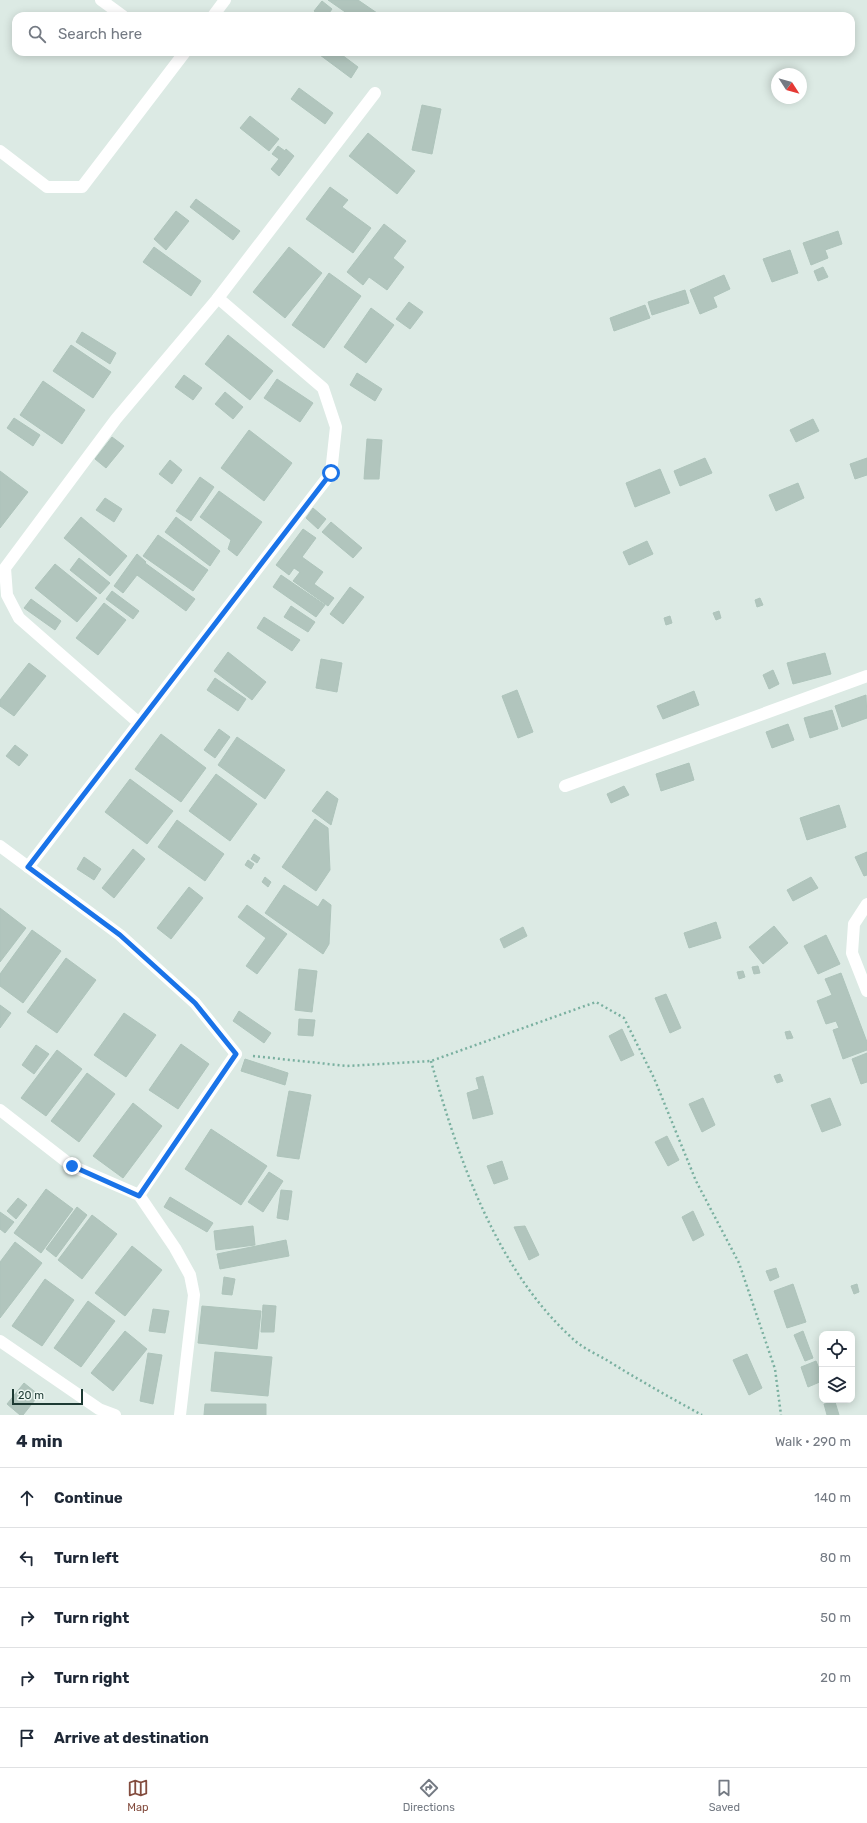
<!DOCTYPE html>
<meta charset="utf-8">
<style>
body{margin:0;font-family:Rubik,sans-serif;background:#f6f6f7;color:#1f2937}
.controls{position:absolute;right:12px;bottom:12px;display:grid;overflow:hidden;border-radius:8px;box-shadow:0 2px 10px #0003}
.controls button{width:36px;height:36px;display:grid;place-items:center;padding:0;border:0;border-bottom:1px solid #e0e1e3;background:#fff;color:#1f2937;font:20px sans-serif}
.compass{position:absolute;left:771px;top:68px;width:36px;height:36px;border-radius:50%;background:#fff;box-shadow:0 2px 10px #0003;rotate:126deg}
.scale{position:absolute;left:12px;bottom:10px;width:71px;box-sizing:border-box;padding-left:4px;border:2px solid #1d3a33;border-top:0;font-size:11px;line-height:14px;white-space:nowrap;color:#1d3a33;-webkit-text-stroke:3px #edf7f2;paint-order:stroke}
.stop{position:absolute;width:12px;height:12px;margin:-9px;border:3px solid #1a73e8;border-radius:50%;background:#fff}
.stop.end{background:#1a73e8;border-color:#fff;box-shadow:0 1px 4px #0008}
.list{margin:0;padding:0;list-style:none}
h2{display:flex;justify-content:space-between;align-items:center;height:52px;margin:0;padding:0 16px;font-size:17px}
h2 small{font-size:13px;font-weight:400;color:#747a83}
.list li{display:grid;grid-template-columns:26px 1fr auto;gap:12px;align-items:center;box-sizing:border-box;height:60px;padding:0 16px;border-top:1px solid #e0e1e3}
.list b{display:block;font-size:15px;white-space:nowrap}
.list em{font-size:13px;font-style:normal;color:#747a83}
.icon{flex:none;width:22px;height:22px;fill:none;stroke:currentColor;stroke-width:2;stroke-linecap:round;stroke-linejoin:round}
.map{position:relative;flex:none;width:867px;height:1415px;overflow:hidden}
.search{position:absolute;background:#fff;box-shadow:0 2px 10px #0003;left:12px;right:12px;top:12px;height:44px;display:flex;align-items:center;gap:10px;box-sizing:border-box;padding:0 14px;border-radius:12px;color:#747a83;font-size:15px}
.sheet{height:352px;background:#fff}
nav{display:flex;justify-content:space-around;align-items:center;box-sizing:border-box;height:56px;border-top:1px solid #e0e1e3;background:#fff;font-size:11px;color:#747a83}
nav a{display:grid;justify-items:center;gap:2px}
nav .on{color:#834c3e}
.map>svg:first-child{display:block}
.building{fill:#b1c5bd;stroke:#aec4bb}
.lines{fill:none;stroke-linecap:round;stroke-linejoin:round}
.path{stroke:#7ab0a0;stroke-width:2.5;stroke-dasharray:2 3;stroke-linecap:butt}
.street{stroke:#fff;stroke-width:12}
.route{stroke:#1a73e8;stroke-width:5}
</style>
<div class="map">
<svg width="867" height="1415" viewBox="0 0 867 1415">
<rect width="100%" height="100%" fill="#dceae4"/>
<g class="building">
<path d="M 328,0 L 358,0 L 377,13 L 375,16 L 351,16 Z"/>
<path d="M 322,1 L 332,9 L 327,16 L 321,16 L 314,11 Z"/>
<path d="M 316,52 L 338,52 L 358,67 L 351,78 Z"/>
<path d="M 299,88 L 333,113 L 325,124 L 291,99 Z"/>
<path d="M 422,105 L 441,109 L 432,154 L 412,150 Z"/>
<path d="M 250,116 L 279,139 L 269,151 L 240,128 Z"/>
<path d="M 368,133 L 415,171 L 397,194 L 349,156 Z"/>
<path d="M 278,146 L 285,151 L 286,149 L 294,156 L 279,176 L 271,169 L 279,159 L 272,154 Z"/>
<path d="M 330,187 L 348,200 L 342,207 L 371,228 L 353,253 L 306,219 Z"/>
<path d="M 196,199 L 240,231 L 233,240 L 190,207 Z"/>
<path d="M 176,211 L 189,221 L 166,250 L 154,239 Z"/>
<path d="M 384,224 L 406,241 L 393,258 L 404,267 L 387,290 L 369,277 L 363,285 L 347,272 Z"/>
<path d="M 838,231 L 842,244 L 825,250 L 828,258 L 811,265 L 803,243 Z"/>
<path d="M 154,247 L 201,281 L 191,296 L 143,262 Z"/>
<path d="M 289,247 L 322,273 L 285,318 L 253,292 Z"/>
<path d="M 790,250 L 798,273 L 772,282 L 763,259 Z"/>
<path d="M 823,267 L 828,277 L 818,281 L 814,271 Z"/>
<path d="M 329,273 L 361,296 L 324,348 L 292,325 Z"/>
<path d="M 724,275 L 730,289 L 713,297 L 717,307 L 700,314 L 690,290 Z"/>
<path d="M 685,290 L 689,303 L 652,315 L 648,302 Z"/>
<path d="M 409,302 L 423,312 L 410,329 L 396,319 Z"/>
<path d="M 645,305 L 650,318 L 614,331 L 610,318 Z"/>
<path d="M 371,308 L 394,325 L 366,363 L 344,347 Z"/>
<path d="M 82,332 L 116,353 L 110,364 L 76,342 Z"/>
<path d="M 228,335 L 273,371 L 250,400 L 205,364 Z"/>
<path d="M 71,345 L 111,372 L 93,398 L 53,371 Z"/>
<path d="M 357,373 L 382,389 L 375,401 L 350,385 Z"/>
<path d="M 184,375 L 202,388 L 193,400 L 175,387 Z"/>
<path d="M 277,379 L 313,403 L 300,422 L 264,398 Z"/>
<path d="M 43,381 L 85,410 L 62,444 L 20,415 Z"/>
<path d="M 225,392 L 243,407 L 233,419 L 215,404 Z"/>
<path d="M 14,418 L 40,435 L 33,446 L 7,428 Z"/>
<path d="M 813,419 L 819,431 L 796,442 L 790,430 Z"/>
<path d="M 249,430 L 292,463 L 264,501 L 221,468 Z"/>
<path d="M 112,437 L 124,446 L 106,468 L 95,459 Z"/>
<path d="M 367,439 L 382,440 L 379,479 L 364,479 Z"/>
<path d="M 705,458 L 712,473 L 680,486 L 674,471 Z"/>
<path d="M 867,458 L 867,475 L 855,479 L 850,464 Z"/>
<path d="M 170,460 L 182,470 L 172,484 L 159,474 Z"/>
<path d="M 660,469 L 670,493 L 635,507 L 626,483 Z"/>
<path d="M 0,471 L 28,492 L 0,528 Z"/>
<path d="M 200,477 L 214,487 L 191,521 L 176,511 Z"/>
<path d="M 798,483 L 804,498 L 776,511 L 769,495 Z"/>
<path d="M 219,491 L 262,522 L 237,556 L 228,549 L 231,540 L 200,517 Z"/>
<path d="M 105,498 L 122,509 L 114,522 L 96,510 Z"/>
<path d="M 313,508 L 326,519 L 318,529 L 306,518 Z"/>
<path d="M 81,517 L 127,556 L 110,576 L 64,538 Z"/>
<path d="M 176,517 L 220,551 L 210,566 L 165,532 Z"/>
<path d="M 331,522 L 362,548 L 353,558 L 322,532 Z"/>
<path d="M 303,529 L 316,538 L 302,557 L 323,572 L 314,584 L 334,598 L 328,606 L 293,581 L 300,572 L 294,568 L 289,575 L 276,565 Z"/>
<path d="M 158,535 L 208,570 L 193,591 L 143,556 Z"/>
<path d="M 647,541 L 653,554 L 629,565 L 623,552 Z"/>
<path d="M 137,554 L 146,562 L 145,563 L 195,599 L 186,611 L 137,575 L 123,593 L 114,586 Z"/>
<path d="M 79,558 L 110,583 L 100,594 L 70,570 Z"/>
<path d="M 55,564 L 97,598 L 77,622 L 35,588 Z"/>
<path d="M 281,575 L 325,605 L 316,617 L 273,587 Z"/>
<path d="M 350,587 L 364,597 L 343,624 L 330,614 Z"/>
<path d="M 112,591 L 139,611 L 133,619 L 106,599 Z"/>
<path d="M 760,598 L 763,605 L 757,607 L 755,600 Z"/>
<path d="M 31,599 L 61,621 L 55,630 L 24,608 Z"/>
<path d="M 104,603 L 126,620 L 98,655 L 76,638 Z"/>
<path d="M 291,606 L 315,622 L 308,632 L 284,617 Z"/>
<path d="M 719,611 L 721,618 L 716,620 L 713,613 Z"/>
<path d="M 670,616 L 672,623 L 666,625 L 664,618 Z"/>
<path d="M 264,617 L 300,640 L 292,651 L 257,628 Z"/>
<path d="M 228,652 L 266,682 L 252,700 L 214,671 Z"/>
<path d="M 825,653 L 831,674 L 793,684 L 787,663 Z"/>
<path d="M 321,659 L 342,663 L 337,692 L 316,688 Z"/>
<path d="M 29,663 L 46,676 L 14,716 L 0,706 L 0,700 Z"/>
<path d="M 773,670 L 779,684 L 769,689 L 763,675 Z"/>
<path d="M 215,678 L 246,699 L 238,711 L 207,690 Z"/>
<path d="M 517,690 L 533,732 L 518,738 L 502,696 Z"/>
<path d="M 694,691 L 699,705 L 663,719 L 657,706 Z"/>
<path d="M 866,695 L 867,718 L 842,727 L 835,706 Z"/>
<path d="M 832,710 L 838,729 L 810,738 L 804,718 Z"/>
<path d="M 788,724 L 794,740 L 772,748 L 766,732 Z"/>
<path d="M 219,729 L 230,737 L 215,758 L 204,750 Z"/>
<path d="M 161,734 L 206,768 L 181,802 L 135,769 Z"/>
<path d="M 237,737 L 285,770 L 265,799 L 218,765 Z"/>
<path d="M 15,745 L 28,755 L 19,766 L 6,756 Z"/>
<path d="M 689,763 L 694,780 L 661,791 L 656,774 Z"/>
<path d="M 216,774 L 257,804 L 230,841 L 189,811 Z"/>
<path d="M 130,779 L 173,811 L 147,844 L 105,812 Z"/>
<path d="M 624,786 L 629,795 L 611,803 L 607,794 Z"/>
<path d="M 327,791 L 338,799 L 331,825 L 312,811 Z"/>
<path d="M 839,805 L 846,827 L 807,840 L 800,818 Z"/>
<path d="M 315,819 L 328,828 L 330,870 L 316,891 L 282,867 Z"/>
<path d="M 177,820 L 224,854 L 205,881 L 158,847 Z"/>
<path d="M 133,849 L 145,859 L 114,898 L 102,888 Z"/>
<path d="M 867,852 L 867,875 L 864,876 L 855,857 Z"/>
<path d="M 254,854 L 260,858 L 257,863 L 251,859 Z"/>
<path d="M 84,857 L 101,869 L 94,880 L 77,869 Z"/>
<path d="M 248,860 L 254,864 L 251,869 L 245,865 Z"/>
<path d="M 265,877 L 271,882 L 268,887 L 262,882 Z"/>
<path d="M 811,877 L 818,888 L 793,901 L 787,890 Z"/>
<path d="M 284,885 L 318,907 L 323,899 L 331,905 L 329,944 L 323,954 L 265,913 Z"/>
<path d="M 189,887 L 203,898 L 171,939 L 157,928 Z"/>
<path d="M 247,905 L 287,934 L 257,974 L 246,966 L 266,938 L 238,917 Z"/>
<path d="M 0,908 L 26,928 L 0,962 Z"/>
<path d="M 716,922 L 721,938 L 689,948 L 684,933 Z"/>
<path d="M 774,926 L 788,943 L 763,964 L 749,947 Z"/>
<path d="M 523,927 L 527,936 L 504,948 L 500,939 Z"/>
<path d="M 32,930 L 61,951 L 23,1003 L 0,986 L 0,974 Z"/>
<path d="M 826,935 L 840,964 L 818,974 L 804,946 Z"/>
<path d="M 66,958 L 96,980 L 57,1033 L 27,1012 Z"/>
<path d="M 758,966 L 760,973 L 754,974 L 752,967 Z"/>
<path d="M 299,969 L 317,971 L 312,1012 L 295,1010 Z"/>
<path d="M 743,971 L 745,977 L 739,979 L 737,972 Z"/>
<path d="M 841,973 L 867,1042 L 867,1050 L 843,1059 L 833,1030 L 839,1028 L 836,1021 L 826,1024 L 817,1001 L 832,995 L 825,979 Z"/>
<path d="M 666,994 L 681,1028 L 670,1033 L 655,998 Z"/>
<path d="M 0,1005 L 11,1013 L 0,1028 Z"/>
<path d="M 239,1011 L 271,1033 L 264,1043 L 233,1021 Z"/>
<path d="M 124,1013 L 156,1035 L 126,1077 L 94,1055 Z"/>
<path d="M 299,1019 L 315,1020 L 313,1036 L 298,1035 Z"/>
<path d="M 622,1029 L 634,1055 L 621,1061 L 609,1036 Z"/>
<path d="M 790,1031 L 793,1038 L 787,1039 L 785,1032 Z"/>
<path d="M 181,1044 L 209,1064 L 178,1109 L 149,1090 Z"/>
<path d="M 36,1045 L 49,1054 L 34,1074 L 22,1065 Z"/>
<path d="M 57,1050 L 82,1069 L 46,1116 L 21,1098 Z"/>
<path d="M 867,1053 L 867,1082 L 861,1084 L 852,1059 Z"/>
<path d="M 245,1059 L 288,1073 L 285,1085 L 241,1071 Z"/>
<path d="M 87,1073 L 115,1094 L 79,1142 L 51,1121 Z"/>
<path d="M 780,1074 L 783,1081 L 777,1083 L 774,1076 Z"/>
<path d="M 483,1076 L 493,1114 L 473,1119 L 467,1093 L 479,1089 L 476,1078 Z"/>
<path d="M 289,1091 L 311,1095 L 299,1159 L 277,1156 Z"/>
<path d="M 703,1098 L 715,1125 L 702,1132 L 689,1104 Z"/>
<path d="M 830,1098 L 841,1125 L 822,1132 L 811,1105 Z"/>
<path d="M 133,1103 L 162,1126 L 123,1178 L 93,1156 Z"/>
<path d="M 211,1129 L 267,1166 L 241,1205 L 185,1169 Z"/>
<path d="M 667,1136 L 679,1160 L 668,1166 L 655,1142 Z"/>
<path d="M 502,1161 L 508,1179 L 494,1184 L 487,1166 Z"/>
<path d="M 269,1172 L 283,1181 L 263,1212 L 248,1202 Z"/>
<path d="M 46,1189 L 73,1209 L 41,1253 L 14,1233 Z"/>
<path d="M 281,1190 L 292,1191 L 288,1220 L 277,1218 Z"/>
<path d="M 170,1197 L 213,1223 L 207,1232 L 164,1207 Z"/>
<path d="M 18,1198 L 27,1205 L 16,1219 L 7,1211 Z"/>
<path d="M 77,1207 L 87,1215 L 56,1257 L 46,1249 Z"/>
<path d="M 693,1211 L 704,1235 L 693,1241 L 682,1217 Z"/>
<path d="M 0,1212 L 14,1222 L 5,1233 L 0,1229 Z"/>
<path d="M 92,1215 L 117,1234 L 82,1279 L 58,1260 Z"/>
<path d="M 253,1226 L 255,1245 L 216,1250 L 214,1231 Z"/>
<path d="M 525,1226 L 539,1255 L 529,1260 L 514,1227 Z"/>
<path d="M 286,1240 L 289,1256 L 220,1269 L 217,1254 Z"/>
<path d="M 15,1242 L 42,1263 L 0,1318 L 0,1262 Z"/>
<path d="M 132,1246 L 162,1270 L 125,1316 L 95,1293 Z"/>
<path d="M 776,1268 L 779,1277 L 770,1281 L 766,1271 Z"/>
<path d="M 224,1277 L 235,1279 L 232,1295 L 222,1294 Z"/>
<path d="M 45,1279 L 74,1300 L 42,1346 L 12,1326 Z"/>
<path d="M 793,1284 L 806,1322 L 787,1328 L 774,1291 Z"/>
<path d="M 857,1284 L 859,1292 L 854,1294 L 851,1286 Z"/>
<path d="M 88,1301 L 115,1321 L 81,1367 L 54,1348 Z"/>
<path d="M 263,1305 L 276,1306 L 274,1332 L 261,1332 Z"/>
<path d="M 202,1306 L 261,1311 L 257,1349 L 198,1343 Z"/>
<path d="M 153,1309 L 169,1311 L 165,1333 L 149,1331 Z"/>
<path d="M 125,1331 L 147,1349 L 113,1391 L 91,1373 Z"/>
<path d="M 803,1331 L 813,1358 L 805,1361 L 794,1335 Z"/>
<path d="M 215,1352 L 272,1357 L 268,1396 L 211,1391 Z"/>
<path d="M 148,1353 L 162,1355 L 153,1404 L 140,1401 Z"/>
<path d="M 747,1354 L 762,1388 L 749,1395 L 733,1360 Z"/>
<path d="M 816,1361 L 822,1376 L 822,1381 L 808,1387 L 801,1367 Z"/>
<path d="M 24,1383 L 39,1395 L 23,1415 L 20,1415 L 7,1404 Z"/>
<path d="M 835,1402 L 839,1415 L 827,1415 L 824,1404 Z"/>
<path d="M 205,1404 L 266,1404 L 266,1415 L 204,1415 Z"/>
</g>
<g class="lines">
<g class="path">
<path d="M 253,1056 L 347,1066 L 431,1061 L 596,1002 L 624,1018 L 654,1078 L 696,1181 L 739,1263 L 775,1369 L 781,1415"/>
<path d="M 431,1061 C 458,1158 496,1269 572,1338 C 581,1347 594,1353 605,1359 C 637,1379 669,1397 702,1415"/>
</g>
<g class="street">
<path d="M 101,0 L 123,16"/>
<path d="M 213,16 L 225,0"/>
<path d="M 0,151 L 47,187 L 82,187 L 185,52"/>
<path d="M 139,723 L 331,473 L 336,427 L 323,388 L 218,298"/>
<path d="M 565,786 L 867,676"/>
<path d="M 0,846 L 120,935 L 195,1003 L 236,1054 L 139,1195 L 72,1166 L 0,1110"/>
<path d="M 28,867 L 139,723 L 19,618 L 7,595 L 5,568 L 116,419 L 218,298 L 375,93"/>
<path d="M 867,904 L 854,924 L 852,953 L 867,991"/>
<path d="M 139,1195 L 175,1248 L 190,1275 L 194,1295 L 180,1415"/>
<path d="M 0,1341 L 99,1409 L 115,1415"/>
</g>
</g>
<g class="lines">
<path class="route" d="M 72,1166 L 139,1196 L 236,1054 L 195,1003 L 120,935 L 28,867 L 331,473"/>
</g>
</svg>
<div class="controls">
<button><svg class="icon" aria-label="locate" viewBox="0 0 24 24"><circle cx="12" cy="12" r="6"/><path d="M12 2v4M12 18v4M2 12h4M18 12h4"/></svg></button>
<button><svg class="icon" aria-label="layers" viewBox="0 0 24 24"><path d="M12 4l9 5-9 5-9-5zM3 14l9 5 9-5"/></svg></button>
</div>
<svg class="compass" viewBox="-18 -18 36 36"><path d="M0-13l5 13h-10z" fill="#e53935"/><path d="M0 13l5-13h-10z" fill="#747a83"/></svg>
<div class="scale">20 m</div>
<div class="stop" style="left:331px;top:473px"></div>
<div class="stop end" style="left:72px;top:1166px"></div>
<div class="search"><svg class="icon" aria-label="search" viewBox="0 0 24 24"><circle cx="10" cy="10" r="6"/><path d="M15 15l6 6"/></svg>Search here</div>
</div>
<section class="sheet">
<h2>4 min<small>Walk · 290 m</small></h2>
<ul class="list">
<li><svg class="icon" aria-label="ahead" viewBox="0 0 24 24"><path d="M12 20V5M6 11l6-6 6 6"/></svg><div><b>Continue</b></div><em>140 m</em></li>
<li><svg class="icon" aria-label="left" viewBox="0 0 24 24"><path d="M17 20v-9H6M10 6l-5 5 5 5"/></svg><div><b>Turn left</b></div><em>80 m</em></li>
<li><svg class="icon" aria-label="right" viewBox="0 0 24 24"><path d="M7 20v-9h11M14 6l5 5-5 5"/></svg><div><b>Turn right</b></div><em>50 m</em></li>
<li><svg class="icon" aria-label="right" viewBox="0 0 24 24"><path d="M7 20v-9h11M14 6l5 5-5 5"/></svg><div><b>Turn right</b></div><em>20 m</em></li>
<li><svg class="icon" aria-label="arrive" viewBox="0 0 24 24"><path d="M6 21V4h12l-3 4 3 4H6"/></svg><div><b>Arrive at destination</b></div></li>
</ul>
</section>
<nav>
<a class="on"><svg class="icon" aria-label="map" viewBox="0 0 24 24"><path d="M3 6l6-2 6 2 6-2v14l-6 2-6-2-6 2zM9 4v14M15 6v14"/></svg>Map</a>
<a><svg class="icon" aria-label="directions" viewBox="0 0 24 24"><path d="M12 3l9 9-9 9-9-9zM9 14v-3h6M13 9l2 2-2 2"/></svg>Directions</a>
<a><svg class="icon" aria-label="saved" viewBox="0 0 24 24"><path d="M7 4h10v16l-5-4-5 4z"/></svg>Saved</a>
</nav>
